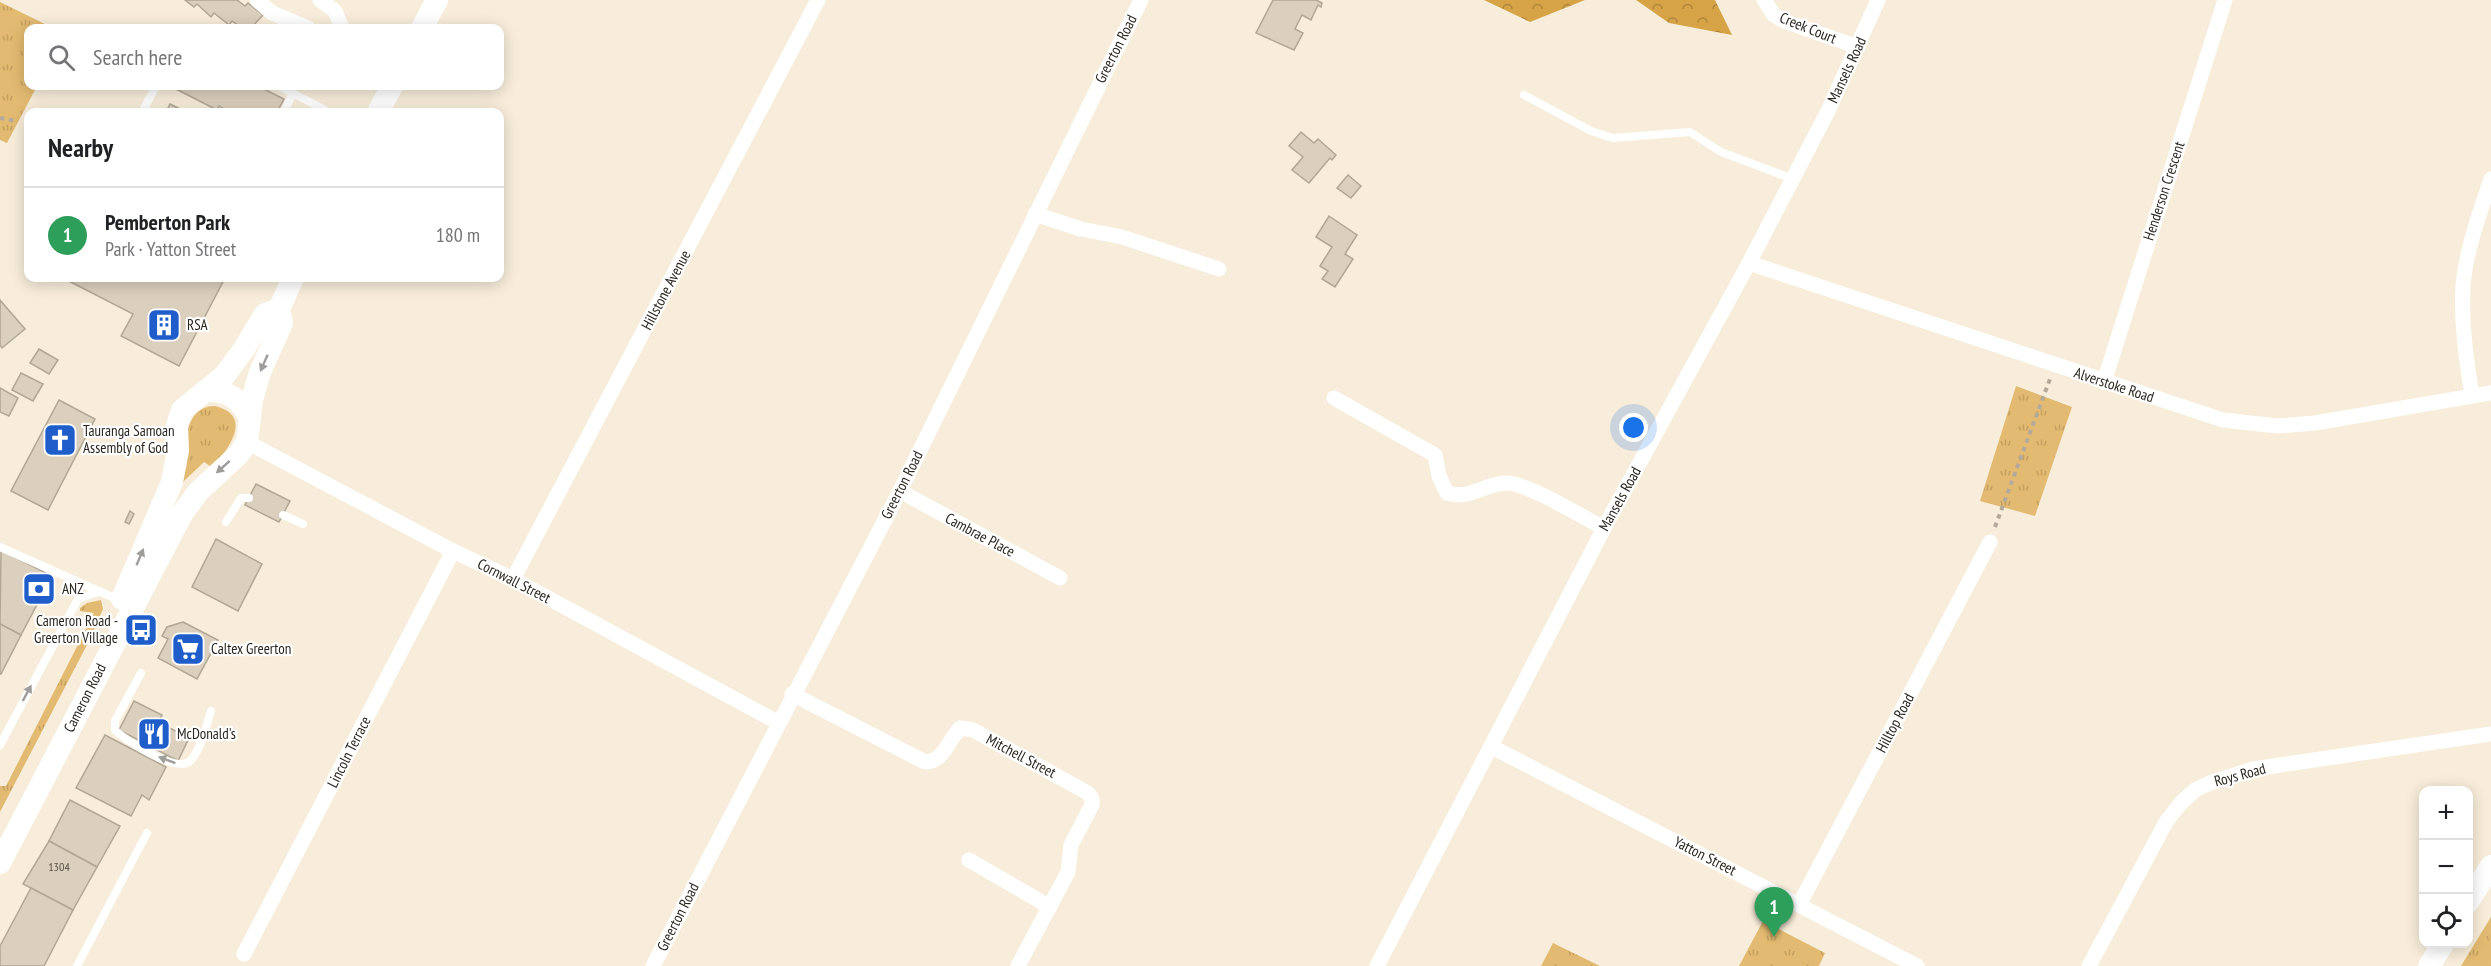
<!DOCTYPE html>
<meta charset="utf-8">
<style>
body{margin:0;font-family:"PT Sans Narrow",sans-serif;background:#f6f6f6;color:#202124}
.controls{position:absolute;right:18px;bottom:18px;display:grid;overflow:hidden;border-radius:12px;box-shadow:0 3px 15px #0003}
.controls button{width:54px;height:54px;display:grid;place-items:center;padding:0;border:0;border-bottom:2px solid #e0e0e0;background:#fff;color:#202124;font:30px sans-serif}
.you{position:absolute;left:1634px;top:428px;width:21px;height:21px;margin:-15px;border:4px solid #fff;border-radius:50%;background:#1a73e8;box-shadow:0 0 0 9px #1a73e833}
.badge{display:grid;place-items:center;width:39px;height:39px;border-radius:50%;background:#111827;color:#fff;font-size:20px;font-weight:700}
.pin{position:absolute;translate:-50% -50px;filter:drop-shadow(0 2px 3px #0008)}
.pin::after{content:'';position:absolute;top:32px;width:21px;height:18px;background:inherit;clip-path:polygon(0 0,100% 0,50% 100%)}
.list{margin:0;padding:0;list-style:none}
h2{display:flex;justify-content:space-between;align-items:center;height:78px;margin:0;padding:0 24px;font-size:26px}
h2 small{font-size:20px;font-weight:400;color:#757577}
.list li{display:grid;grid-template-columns:39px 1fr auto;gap:18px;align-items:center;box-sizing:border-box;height:96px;padding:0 24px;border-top:2px solid #e0e0e0}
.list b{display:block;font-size:22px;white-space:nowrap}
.list p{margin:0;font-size:20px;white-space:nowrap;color:#757577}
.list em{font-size:20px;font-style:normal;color:#757577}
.icon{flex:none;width:33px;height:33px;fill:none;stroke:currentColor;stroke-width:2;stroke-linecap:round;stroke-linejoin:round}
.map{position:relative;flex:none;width:2491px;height:966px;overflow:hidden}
.search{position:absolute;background:#fff;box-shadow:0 3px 15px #0003;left:24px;top:24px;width:480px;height:66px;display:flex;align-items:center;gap:15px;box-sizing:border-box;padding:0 21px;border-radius:12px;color:#757577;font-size:22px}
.panel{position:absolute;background:#fff;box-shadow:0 3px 15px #0003;left:24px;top:108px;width:480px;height:174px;border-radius:12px}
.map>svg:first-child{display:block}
.grass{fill:url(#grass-tufts)}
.forest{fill:url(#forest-crowns)}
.building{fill:#dbcfbd;stroke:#b1a795;stroke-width:1.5}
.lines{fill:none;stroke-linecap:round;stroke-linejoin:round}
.path{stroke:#b3aa9b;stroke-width:4;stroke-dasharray:4.5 4.5;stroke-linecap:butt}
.service{stroke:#fff;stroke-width:8}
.minor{stroke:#fff;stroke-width:15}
.secondary{stroke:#fff;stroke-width:22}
.oneway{fill:#9f9d9a}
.labels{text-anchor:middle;stroke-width:4.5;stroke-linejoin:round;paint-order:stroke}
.number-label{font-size:12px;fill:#565046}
.street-label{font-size:15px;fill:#2a261f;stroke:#fff}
.poi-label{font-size:15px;fill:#2a261f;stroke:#fff;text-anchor:start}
</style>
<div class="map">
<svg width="2491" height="966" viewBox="0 0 2491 966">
<defs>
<pattern id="grass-tufts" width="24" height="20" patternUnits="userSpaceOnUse" patternTransform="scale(1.5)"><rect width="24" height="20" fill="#e3ba71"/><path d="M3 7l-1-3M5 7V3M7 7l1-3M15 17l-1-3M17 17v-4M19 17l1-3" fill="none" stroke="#c3a061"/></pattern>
<pattern id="forest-crowns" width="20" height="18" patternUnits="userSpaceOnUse" patternTransform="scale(1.5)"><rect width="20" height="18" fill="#d6a447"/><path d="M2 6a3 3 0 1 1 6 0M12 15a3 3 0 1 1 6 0" fill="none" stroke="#ae853b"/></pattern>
</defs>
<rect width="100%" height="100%" fill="#f8edda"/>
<g class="grass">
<path d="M 0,2 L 53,28 L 28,28 L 28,86 L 37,86 L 7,143 L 0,140 Z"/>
<path d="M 2016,386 L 2072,407 L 2035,516 L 1980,501 Z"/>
<path d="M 215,406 C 255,416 227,450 213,468 L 204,462 L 183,482 C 185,457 180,406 215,406 Z"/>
<path d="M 101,600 L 103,609 L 89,641 L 0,812 L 0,786 L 6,786 L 94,613 L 80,611 L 80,608 L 87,603 Z"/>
<path d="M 2491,917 L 2491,966 L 2461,966 Z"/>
<path d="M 1763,921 L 1825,953 L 1819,966 L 1739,966 Z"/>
<path d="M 1553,943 L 1600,966 L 1541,966 Z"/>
</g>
<g class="forest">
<path d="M 1484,0 L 1585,0 L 1530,22 Z"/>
<path d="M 1636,0 L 1715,0 L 1732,35 L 1669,23 Z"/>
</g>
<g class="building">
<path d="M 185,0 L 237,0 L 245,6 L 248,3 L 263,15 L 251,28 L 242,28 L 232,21 L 229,25 L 214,13 L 211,17 L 197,4 L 194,7 Z"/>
<path d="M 1273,0 L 1316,0 L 1322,3 L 1321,7 L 1318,5 L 1311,20 L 1302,15 L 1295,29 L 1303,33 L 1294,50 L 1256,33 Z"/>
<path d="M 170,86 L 258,86 L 284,99 L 277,112 L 229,112 L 219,106 L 217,110 Z"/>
<path d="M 170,104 L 186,112 L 166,112 Z"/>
<path d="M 1301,132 L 1314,143 L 1318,139 L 1336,155 L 1332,160 L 1330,158 L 1309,183 L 1292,170 L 1303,157 L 1289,146 Z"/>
<path d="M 1348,175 L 1361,186 L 1351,198 L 1337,188 Z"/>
<path d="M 1329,216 L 1357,235 L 1345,254 L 1353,259 L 1335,287 L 1322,279 L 1328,271 L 1320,266 L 1332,247 L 1316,237 Z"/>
<path d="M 63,278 L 225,278 L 179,366 L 121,336 L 133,314 Z"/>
<path d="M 0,300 L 25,329 L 2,348 L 0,345 Z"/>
<path d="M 39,349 L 58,360 L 49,374 L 30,363 Z"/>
<path d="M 21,373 L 43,384 L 33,401 L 12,390 Z"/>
<path d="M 0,388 L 18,398 L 9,416 L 0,412 Z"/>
<path d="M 59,400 L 95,419 L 48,510 L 11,491 Z"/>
<path d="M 256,484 L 290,501 L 279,522 L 245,505 Z"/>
<path d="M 130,511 L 134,514 L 129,524 L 125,522 Z"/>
<path d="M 216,539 L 262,564 L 238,611 L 192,587 Z"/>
<path d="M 1,550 L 52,576 L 21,635 L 0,624 Z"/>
<path d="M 183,622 L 218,640 L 197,679 L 158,658 L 168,639 L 162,636 L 167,627 Z"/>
<path d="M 0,624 L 21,635 L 1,674 L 0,674 Z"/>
<path d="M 134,701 L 162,715 L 158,722 L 189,738 L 178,761 L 119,730 Z"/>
<path d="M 105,735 L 166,767 L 149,800 L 142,795 L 131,816 L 76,788 Z"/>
<path d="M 70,800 L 120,826 L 97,867 L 49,841 Z"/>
<path d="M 49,841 L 97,867 L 73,910 L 23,884 Z"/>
<path d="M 31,888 L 73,910 L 44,966 L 0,966 L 0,946 Z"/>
</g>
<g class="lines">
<g class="path">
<path d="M 0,118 L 16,121"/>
<path d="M 1995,527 L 2050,379"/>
</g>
<g class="service">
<path d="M 156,28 L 158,28"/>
<path d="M 279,86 L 329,112"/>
<path d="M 1524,95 L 1591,131 L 1613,138 L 1690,132 L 1721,152 L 1793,179"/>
<path d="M 142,112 L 156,86"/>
<path d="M 284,112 L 293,93"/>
<path d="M 283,515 L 303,524"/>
<path d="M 226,522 L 241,498 L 249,498"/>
<path d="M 0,547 L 119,600"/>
<path d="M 141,673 L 115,721 L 115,730 C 126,741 175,772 189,762 C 200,754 207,723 211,711"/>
<path d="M 0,745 L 78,599 L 100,591"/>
<path d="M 77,966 L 147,833"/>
</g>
<g class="minor">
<path d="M 257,0 L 272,13 L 308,28"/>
<path d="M 320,0 L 335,11 L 342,28"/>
<path d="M 1764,0 L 1774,15 L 1784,21 L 1858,47"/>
<path d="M 1035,214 L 1081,229 L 1122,237 L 1219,269"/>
<path d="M 1749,263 L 2223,420 L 2278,426 L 2315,423 L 2491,393"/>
<path d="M 2104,382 L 2225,0"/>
<path d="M 2472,395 C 2466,359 2461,323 2463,286 C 2466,250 2480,212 2491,179"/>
<path d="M 1334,398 L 1435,455 L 1439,476 L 1447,493 C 1470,500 1484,484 1506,483 C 1528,483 1582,517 1604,528"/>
<path d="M 247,442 L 453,551 L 513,579 L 779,723"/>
<path d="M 900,491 L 1060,578"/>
<path d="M 513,579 L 818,0"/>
<path d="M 792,694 L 925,762 C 944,762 949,739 960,728 L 973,730 L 1088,793 L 1092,799 L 1092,805 L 1071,845 L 1068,872 L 1018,966"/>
<path d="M 1492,747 L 1917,966"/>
<path d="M 969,860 L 1050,907"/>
<path d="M 1799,905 L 1990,542"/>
<path d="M 244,954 L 453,551"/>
<path d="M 653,966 L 900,491 L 1141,0"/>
<path d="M 1377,966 L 1604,528 L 1749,263 L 1828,111 L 1878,0"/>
<path d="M 2089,966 L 2166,822 L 2180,804 L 2195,790 L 2210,783 L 2253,769 L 2491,734"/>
</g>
<g class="secondary">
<path d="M 422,28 L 437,0"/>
<path d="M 378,112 L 392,86"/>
<path d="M 208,391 C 230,391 241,400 250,419"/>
<path d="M 122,599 L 172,482 L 178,451 L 177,426 L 182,410 L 225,375 L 244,349 L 265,314 L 279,309"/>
<path d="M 0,863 L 182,514 L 198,492 L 239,454 L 247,442 L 252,400 L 260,372 L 282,323 L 279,309 L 293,278"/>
<path d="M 2468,902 L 2491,866"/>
<path d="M 2429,966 L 2443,944"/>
</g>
</g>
<defs><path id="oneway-solid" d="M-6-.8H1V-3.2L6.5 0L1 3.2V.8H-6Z" transform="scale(1.5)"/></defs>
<g class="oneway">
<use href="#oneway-solid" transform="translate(264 363) rotate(114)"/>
<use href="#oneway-solid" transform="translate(223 467) rotate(138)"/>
<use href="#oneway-solid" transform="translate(140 557) rotate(-67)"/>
<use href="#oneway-solid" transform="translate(27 693) rotate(-62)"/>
<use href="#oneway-solid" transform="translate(167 760) rotate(-159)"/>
</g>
<defs>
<symbol id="building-square" viewBox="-11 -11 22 22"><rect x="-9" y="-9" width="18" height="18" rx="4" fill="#1f5eca" stroke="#fff"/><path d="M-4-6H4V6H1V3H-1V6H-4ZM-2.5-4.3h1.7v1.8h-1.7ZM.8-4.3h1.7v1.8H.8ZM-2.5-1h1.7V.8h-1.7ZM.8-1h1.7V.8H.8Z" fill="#fff"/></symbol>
<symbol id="church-square" viewBox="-11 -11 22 22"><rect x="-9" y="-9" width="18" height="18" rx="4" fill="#1f5eca" stroke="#fff"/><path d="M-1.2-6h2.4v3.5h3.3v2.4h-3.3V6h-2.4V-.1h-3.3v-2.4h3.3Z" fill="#fff"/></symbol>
<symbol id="bank-square" viewBox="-11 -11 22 22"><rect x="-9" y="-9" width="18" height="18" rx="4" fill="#1f5eca" stroke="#fff"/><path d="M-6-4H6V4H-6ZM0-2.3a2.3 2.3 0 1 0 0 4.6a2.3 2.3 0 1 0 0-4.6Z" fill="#fff"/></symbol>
<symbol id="bus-square" viewBox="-11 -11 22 22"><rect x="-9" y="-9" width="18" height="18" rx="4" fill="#1f5eca" stroke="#fff"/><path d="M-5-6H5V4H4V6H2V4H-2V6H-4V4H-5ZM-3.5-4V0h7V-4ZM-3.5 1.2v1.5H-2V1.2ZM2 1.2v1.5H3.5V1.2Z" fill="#fff"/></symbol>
<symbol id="supermarket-square" viewBox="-11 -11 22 22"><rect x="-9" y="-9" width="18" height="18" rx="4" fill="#1f5eca" stroke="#fff"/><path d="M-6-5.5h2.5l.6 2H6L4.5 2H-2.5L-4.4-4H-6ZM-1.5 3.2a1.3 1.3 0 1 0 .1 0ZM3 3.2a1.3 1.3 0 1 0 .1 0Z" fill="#fff"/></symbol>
<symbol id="restaurant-square" viewBox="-11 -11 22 22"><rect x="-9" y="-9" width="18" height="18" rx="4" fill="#1f5eca" stroke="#fff"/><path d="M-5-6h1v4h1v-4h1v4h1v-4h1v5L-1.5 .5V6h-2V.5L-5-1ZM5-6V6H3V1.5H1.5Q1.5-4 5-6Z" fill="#fff"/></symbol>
</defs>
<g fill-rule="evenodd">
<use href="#building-square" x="145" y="306" width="38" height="38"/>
<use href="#church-square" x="41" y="421" width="38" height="38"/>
<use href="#bank-square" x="20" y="570" width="38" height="38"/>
<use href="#bus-square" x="122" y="611" width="38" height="38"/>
<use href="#supermarket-square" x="169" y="630" width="38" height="38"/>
<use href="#restaurant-square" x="135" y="715" width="38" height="38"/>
</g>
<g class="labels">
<g class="number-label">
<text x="59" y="871">1304</text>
</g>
<g class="street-label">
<text transform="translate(1808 28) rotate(22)" y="5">Creek Court</text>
<text transform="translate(1116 49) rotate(-63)" y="5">Greerton Road</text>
<text transform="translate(1847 70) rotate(-65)" y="5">Mansels Road</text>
<text transform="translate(2164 191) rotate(-72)" y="5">Henderson Crescent</text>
<text transform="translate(666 290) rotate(-62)" y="5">Hillstone Avenue</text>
<text transform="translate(2114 385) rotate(18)" y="5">Alverstoke Road</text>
<text transform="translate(902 485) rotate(-63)" y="5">Greerton Road</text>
<text transform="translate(1620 499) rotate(-61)" y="5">Mansels Road</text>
<text transform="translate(980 535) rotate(28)" y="5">Cambrae Place</text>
<text transform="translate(514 581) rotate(27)" y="5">Cornwall Street</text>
<text transform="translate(85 698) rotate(-63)" y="5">Cameron Road</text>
<text transform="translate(1895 723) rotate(-62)" y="5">Hilltop Road</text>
<text transform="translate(349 752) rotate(-63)" y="5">Lincoln Terrace</text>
<text transform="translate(1021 756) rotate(28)" y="5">Mitchell Street</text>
<text transform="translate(2240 775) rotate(-15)" y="5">Roys Road</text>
<text transform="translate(1705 856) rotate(27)" y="5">Yatton Street</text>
<text transform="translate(678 917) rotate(-63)" y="5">Greerton Road</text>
</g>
<g class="poi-label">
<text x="187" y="330">RSA</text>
<text x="83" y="436">Tauranga Samoan<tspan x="83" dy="17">Assembly of God</tspan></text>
<text x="62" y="594">ANZ</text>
<text x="118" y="626" text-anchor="end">Cameron Road -<tspan x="118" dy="17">Greerton Village</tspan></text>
<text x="211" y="654">Caltex Greerton</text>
<text x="177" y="739">McDonald's</text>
</g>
</g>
</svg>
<div class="controls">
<button>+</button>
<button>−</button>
<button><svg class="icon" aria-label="locate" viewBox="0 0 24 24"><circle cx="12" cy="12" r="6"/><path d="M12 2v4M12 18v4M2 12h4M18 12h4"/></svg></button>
</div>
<div class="you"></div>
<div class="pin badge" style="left:1774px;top:937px;background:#2e9e5b">1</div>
<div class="search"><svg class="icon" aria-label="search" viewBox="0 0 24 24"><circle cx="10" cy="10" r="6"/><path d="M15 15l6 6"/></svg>Search here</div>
<section class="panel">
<h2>Nearby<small></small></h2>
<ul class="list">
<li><span class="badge" style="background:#2e9e5b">1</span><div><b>Pemberton Park</b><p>Park · Yatton Street</p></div><em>180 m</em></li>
</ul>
</section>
</div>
